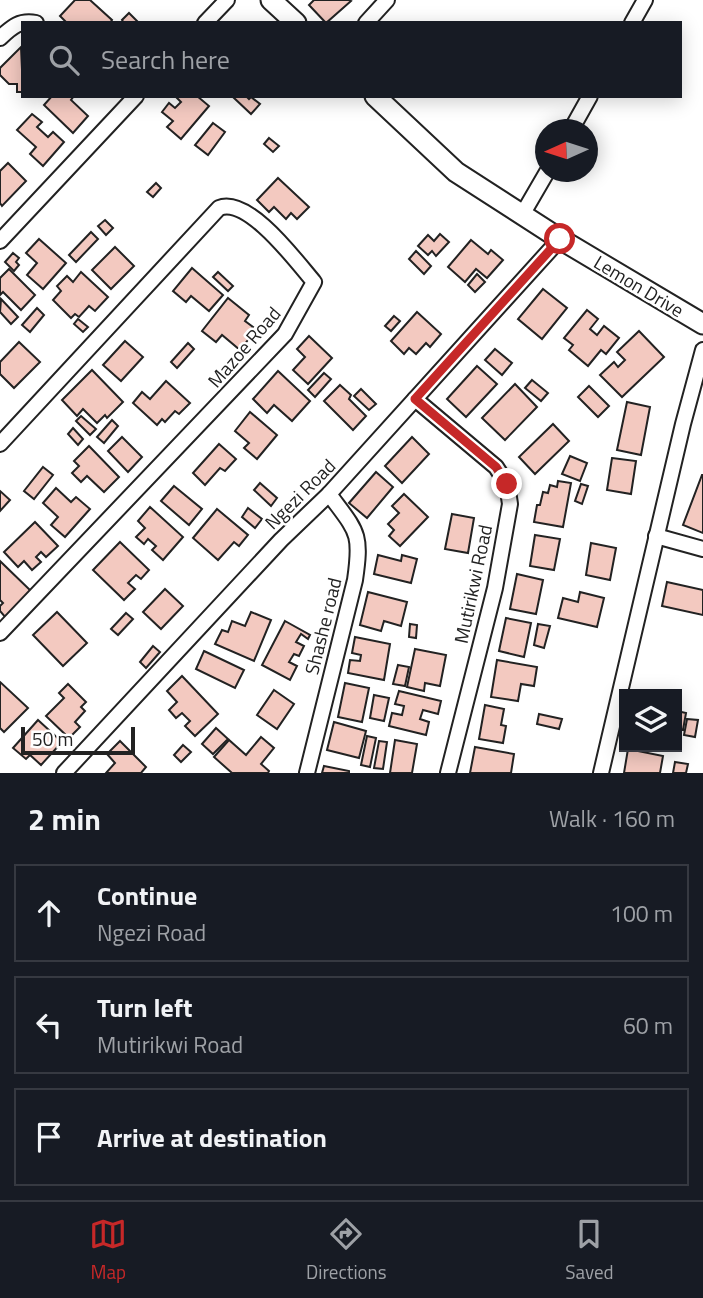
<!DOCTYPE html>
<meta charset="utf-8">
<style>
body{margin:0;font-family:"Titillium Web",sans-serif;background:#242831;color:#f1f3f6}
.controls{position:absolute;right:21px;bottom:21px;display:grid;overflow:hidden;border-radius:0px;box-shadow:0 4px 18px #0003}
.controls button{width:63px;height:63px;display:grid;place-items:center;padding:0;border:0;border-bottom:2px solid #363941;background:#171b24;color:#f1f3f6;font:35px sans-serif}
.compass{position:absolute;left:535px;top:119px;width:63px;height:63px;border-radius:50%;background:#171b24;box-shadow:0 4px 18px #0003;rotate:267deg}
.scale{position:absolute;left:21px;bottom:18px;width:114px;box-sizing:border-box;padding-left:7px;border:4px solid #222;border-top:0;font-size:19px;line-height:24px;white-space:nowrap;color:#222;-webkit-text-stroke:5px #fff;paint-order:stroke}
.stop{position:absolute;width:21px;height:21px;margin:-16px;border:5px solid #c62828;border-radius:50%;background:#fff}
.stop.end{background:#c62828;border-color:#fff;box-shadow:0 2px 7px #0008}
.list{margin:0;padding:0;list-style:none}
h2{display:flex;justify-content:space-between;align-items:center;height:91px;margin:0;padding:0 28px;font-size:30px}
h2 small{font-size:23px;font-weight:400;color:#9ea1a6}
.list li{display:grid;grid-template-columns:46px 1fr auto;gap:21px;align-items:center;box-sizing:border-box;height:98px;margin:0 14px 14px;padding:0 14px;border:2px solid #363941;border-radius:0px}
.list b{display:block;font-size:26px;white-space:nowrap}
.list p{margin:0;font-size:23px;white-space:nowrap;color:#9ea1a6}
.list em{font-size:23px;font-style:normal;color:#9ea1a6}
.icon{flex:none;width:38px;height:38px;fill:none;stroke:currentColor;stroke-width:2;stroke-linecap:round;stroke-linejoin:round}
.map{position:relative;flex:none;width:703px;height:773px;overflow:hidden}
.search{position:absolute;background:#171b24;box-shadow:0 4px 18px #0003;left:21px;right:21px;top:21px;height:77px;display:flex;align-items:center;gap:18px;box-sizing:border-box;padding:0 24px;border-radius:0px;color:#9ea1a6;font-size:26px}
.sheet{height:427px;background:#171b24}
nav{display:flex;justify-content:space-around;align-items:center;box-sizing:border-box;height:98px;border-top:2px solid #363941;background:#171b24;font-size:19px;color:#9ea1a6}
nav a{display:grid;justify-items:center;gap:4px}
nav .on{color:#c62828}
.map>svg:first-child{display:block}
.building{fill:#f3c9c0;stroke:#222;stroke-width:2}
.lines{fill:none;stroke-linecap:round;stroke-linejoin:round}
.street-casing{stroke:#222;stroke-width:18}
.secondary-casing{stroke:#222;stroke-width:23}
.street{stroke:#fff;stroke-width:14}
.secondary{stroke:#fff;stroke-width:19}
.route{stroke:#c62828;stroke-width:9}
.labels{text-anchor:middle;stroke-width:5;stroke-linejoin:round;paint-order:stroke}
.street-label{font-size:19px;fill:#222;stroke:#fff}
</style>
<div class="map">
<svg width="703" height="773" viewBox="0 0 703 773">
<rect width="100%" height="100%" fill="#fff"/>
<g class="building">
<path d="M 75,0 L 90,0 L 112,20 L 110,23 L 67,23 L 60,16 Z"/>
<path d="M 314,0 L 349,0 L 351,1 L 326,23 L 309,5 Z"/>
<path d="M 129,13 L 139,23 L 124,23 L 122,20 Z"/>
<path d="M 21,47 L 23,92 L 17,92 L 17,84 L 9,84 L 0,75 L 0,68 Z"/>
<path d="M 52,96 L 74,96 L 71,100 L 88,116 L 73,133 L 44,105 Z"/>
<path d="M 175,96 L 197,96 L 209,106 L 181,139 L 167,127 L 173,121 L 162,112 L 169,103 L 175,108 L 181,102 Z"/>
<path d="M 246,96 L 249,99 L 251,97 L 260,104 L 251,114 L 233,97 Z"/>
<path d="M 32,114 L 42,122 L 37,127 L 48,137 L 53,132 L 64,142 L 43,166 L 30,154 L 36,147 L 17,130 Z"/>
<path d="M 213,123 L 225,132 L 208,155 L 195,145 Z"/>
<path d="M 269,138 L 279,146 L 273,152 L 264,144 Z"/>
<path d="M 8,163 L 26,181 L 2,206 L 0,203 L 0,171 Z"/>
<path d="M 278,178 L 309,207 L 297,219 L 291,213 L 286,219 L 274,207 L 269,212 L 257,200 Z"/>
<path d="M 156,183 L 161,188 L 153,197 L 147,192 Z"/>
<path d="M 105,220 L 113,228 L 106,235 L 98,226 Z"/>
<path d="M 91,232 L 98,239 L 76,262 L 69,255 Z"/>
<path d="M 440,234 L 449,242 L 436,256 L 432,251 L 428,255 L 418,246 L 428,235 L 434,241 Z"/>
<path d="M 39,239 L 66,263 L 43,289 L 27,275 L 37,263 L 26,253 Z"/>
<path d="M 471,240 L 488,254 L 491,250 L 503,260 L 487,278 L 476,269 L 465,282 L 448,267 Z"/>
<path d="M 115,247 L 134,266 L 111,289 L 92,270 Z"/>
<path d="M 416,251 L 431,266 L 424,274 L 409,259 Z"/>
<path d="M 13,253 L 19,258 L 16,262 L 19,265 L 14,271 L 5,262 Z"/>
<path d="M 192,268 L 223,295 L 209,311 L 191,296 L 186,302 L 173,291 Z"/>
<path d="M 9,269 L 35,295 L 21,310 L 3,292 L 0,295 L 0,278 Z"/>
<path d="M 81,272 L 108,297 L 95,311 L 89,306 L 79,317 L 75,314 L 71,318 L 53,300 L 61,291 L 57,286 L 67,276 L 73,282 Z"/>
<path d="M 218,272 L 233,286 L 228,291 L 213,277 Z"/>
<path d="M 477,274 L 485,282 L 475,292 L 468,285 Z"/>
<path d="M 543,289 L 567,308 L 542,339 L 518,319 Z"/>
<path d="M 228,298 L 249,315 L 245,321 L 253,327 L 248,334 L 251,336 L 240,350 L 222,335 L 216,342 L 202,331 Z"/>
<path d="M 1,299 L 18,317 L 11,324 L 0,312 Z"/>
<path d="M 37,308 L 44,315 L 30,332 L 22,325 Z"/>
<path d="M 587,310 L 598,319 L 590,329 L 597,335 L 604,326 L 619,338 L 606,354 L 601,350 L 588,366 L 569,350 L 573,345 L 564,338 Z"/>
<path d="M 417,312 L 441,334 L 430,347 L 426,343 L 416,354 L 409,348 L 404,354 L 391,341 Z"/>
<path d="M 394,316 L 400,321 L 391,331 L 385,326 Z"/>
<path d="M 78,319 L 88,327 L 83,332 L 74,324 Z"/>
<path d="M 639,331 L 664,357 L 622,397 L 600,375 L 614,362 L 618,367 L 625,360 L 617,352 Z"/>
<path d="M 309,336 L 332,358 L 308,384 L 293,370 L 305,357 L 297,349 Z"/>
<path d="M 125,341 L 143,357 L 121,381 L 103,365 Z"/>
<path d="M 19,342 L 40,362 L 14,388 L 0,374 L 0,362 Z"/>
<path d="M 188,343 L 194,349 L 177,368 L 171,362 Z"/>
<path d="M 495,349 L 512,363 L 502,375 L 485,360 Z"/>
<path d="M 477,366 L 497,384 L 466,417 L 447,399 Z"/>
<path d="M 92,370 L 123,402 L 107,418 L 105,415 L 97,423 L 83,409 L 77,416 L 62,400 Z"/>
<path d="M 278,371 L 310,401 L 292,421 L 274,405 L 267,413 L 253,399 Z"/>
<path d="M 324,373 L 331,379 L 315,397 L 308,390 Z"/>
<path d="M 532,380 L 548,393 L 541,401 L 525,388 Z"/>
<path d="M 166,381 L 190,403 L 179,414 L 175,411 L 165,422 L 162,419 L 157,425 L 133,403 L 142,392 L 150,399 Z"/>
<path d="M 515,384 L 537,407 L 505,440 L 482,418 Z"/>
<path d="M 340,385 L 351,395 L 349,399 L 366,416 L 353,430 L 324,401 Z"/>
<path d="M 589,386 L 609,406 L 598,417 L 578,397 Z"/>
<path d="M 361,389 L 376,404 L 369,410 L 354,396 Z"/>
<path d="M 627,402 L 650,407 L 641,455 L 617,450 Z"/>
<path d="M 250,412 L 277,435 L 257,459 L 244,448 L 249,443 L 235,431 Z"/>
<path d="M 81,416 L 96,429 L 90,435 L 76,421 Z"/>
<path d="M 112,420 L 118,426 L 104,443 L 97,437 Z"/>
<path d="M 553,424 L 569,441 L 535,474 L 519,457 Z"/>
<path d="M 73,428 L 83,439 L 78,445 L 68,434 Z"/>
<path d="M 122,437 L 142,457 L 128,472 L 108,451 Z"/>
<path d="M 412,437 L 429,454 L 402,483 L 385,466 Z"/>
<path d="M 219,444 L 236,459 L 225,471 L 220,468 L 205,485 L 193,473 Z"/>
<path d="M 89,446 L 119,477 L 104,492 L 87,476 L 81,482 L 72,473 L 79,466 L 74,461 Z"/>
<path d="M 570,456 L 587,463 L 580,481 L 562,474 Z"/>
<path d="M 612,458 L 636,461 L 631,494 L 607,490 Z"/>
<path d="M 43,467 L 53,475 L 34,499 L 24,491 Z"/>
<path d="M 376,472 L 393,487 L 367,518 L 349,503 Z"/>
<path d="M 702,475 L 703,475 L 703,533 L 683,525 Z"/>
<path d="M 558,481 L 571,483 L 563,527 L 534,522 L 537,505 L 540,505 L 543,492 L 548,493 L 550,485 L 557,487 Z"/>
<path d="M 260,483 L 277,498 L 271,506 L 254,490 Z"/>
<path d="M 581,484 L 588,486 L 582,504 L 575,501 Z"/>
<path d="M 174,486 L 202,509 L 189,525 L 161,501 Z"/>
<path d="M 56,488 L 71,502 L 76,497 L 90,509 L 65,537 L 51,525 L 58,517 L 43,503 Z"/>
<path d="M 0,491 L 10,500 L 0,511 Z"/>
<path d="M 404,494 L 428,517 L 400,546 L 389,536 L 394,530 L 388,524 L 399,513 L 392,506 Z"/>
<path d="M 150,507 L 183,537 L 163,560 L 152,550 L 156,546 L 148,539 L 144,544 L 136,537 L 145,528 L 138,521 Z"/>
<path d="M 248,508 L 262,519 L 255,528 L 242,517 Z"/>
<path d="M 217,509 L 248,535 L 239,546 L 234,542 L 218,560 L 193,538 Z"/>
<path d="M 452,514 L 474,518 L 468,553 L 445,549 Z"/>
<path d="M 35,522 L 58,546 L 46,557 L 41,552 L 36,557 L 41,562 L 32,570 L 24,561 L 18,567 L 4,552 Z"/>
<path d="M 535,535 L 560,539 L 554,570 L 530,566 Z"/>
<path d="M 120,542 L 149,570 L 141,579 L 136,575 L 128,583 L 135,589 L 124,600 L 93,570 Z"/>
<path d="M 591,543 L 616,548 L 610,580 L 586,575 Z"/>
<path d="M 378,555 L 401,561 L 402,555 L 417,559 L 411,583 L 374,574 Z"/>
<path d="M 0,561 L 32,592 L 6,618 L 0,611 L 0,606 L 3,603 L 0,600 Z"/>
<path d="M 517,574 L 543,580 L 536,614 L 510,609 Z"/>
<path d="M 667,582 L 703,590 L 703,615 L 662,606 Z"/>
<path d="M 165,589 L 183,606 L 161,629 L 143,612 Z"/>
<path d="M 368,592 L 407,602 L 401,626 L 384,621 L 381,631 L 360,625 Z"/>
<path d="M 580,592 L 604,598 L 597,627 L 558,618 L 563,598 L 578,602 Z"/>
<path d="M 57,612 L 87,643 L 63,666 L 33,635 Z"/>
<path d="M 251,612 L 271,620 L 254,661 L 215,644 L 222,630 L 228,632 L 232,621 L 245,626 Z"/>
<path d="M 126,613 L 133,619 L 118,635 L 111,629 Z"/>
<path d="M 506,618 L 531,623 L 524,657 L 499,651 Z"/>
<path d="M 285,621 L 310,635 L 308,639 L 301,634 L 296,642 L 304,646 L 299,656 L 294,654 L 289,662 L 297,666 L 290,680 L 262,665 Z"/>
<path d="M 410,624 L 417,625 L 416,638 L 409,637 Z"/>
<path d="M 538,624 L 550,626 L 544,648 L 534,645 Z"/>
<path d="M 355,637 L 390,644 L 384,680 L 348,673 L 350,660 L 360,661 L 361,655 L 352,653 Z"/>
<path d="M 153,646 L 160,652 L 146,668 L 140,662 Z"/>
<path d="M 415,649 L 446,655 L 440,686 L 425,683 L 424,691 L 407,687 Z"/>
<path d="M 204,651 L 244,670 L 235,688 L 196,669 Z"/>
<path d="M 497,660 L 537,667 L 534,686 L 521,684 L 518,701 L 491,697 Z"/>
<path d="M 398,665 L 409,667 L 405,686 L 393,684 Z"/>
<path d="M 182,676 L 218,714 L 195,736 L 185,726 L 190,721 L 182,713 L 176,718 L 169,710 L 177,702 L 167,691 Z"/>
<path d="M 0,682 L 28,708 L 4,732 L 0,728 Z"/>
<path d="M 345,683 L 369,688 L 362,722 L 338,717 Z"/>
<path d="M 68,684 L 86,702 L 81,707 L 85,711 L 75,722 L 80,727 L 69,738 L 46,716 L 64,698 L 59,693 Z"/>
<path d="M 274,690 L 294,704 L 277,729 L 257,715 Z"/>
<path d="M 399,691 L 441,701 L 438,714 L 423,710 L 420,719 L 429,722 L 426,735 L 389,726 L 392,713 L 402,715 L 404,706 L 395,704 Z"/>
<path d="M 374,695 L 389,698 L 384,721 L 370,718 Z"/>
<path d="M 485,705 L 504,709 L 501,725 L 506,726 L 503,743 L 479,739 Z"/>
<path d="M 677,711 L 686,713 L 683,730 L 677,729 Z"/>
<path d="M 539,714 L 562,719 L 559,729 L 537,724 Z"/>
<path d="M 687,719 L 698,720 L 695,737 L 684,735 Z"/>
<path d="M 38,720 L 62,742 L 41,765 L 30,755 L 26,759 L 13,748 Z"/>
<path d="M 334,722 L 366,731 L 359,758 L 327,750 Z"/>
<path d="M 216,728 L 228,739 L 213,754 L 202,744 Z"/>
<path d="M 367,736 L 376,738 L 370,767 L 361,765 Z"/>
<path d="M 261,737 L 274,748 L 261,764 L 269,771 L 268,773 L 232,773 L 214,757 L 229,740 L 246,755 Z"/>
<path d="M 395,740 L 417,744 L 412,773 L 390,773 Z"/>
<path d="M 120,741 L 146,767 L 141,773 L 106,773 L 115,763 L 107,754 Z"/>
<path d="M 379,741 L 387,742 L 383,769 L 374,768 Z"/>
<path d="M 183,745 L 191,752 L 181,762 L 174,755 Z"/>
<path d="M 475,747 L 514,754 L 511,773 L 470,773 Z"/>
<path d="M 628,749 L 663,756 L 660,773 L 624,773 Z"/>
<path d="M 675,762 L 688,764 L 686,773 L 673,773 Z"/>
<path d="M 324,766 L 349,771 L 349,773 L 322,773 Z"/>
</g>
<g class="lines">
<defs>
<g id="street">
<path d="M 205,23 L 227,0"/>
<path d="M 366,23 L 387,0"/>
<path d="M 632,23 L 645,0"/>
<path d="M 0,38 C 12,27 19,20 36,23"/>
<path d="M 571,130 L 590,96"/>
<path d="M 522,215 L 547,172"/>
<path d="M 0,241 L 136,96"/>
<path d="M 415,399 L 496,467 L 507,484 L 510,504 L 495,588 L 448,773"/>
<path d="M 0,444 L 219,208 C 248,196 296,261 314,282 L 285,334 L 0,633"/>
<path d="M 656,536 L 703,549"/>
<path d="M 64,773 L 281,540 L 329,494 L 560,239"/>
<path d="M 307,773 L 355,580 C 362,532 357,532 329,494"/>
<path d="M 601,773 L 683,424 L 703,350"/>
</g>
<g id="secondary">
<path d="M 271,0 L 296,23"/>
<path d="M 375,96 L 456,172 L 560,239 L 703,324"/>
</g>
</defs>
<use href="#street" class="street-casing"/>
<use href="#secondary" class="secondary-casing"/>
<use href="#street" class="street"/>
<use href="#secondary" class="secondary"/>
</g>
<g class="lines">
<path class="route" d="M 507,484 L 496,467 L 415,399 L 560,239"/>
</g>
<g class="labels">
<g class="street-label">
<text transform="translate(639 286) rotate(31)" y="7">Lemon Drive</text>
<text transform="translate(244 347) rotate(-49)" y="7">Mazoe Road</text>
<text transform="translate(300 494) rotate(-45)" y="7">Ngezi Road</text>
<text transform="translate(473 584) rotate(-78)" y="7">Mutirikwi Road</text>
<text transform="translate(323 626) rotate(-76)" y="7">Shashe road</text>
</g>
</g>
</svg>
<div class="controls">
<button><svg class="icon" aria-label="layers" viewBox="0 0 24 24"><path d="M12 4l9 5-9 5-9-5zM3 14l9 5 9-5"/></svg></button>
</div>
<svg class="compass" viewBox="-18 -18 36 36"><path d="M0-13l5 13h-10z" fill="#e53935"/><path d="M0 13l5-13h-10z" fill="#9ea1a6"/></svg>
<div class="scale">50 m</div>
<div class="stop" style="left:560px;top:239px"></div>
<div class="stop end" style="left:507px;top:484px"></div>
<div class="search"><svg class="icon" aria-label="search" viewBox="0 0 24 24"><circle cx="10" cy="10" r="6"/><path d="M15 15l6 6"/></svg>Search here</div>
</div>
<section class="sheet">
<h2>2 min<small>Walk · 160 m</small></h2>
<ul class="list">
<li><svg class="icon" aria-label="ahead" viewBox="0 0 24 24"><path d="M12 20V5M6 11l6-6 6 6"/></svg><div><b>Continue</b><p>Ngezi Road</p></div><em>100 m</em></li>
<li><svg class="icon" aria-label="left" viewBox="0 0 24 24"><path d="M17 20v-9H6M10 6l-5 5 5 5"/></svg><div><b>Turn left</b><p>Mutirikwi Road</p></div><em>60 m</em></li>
<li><svg class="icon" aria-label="arrive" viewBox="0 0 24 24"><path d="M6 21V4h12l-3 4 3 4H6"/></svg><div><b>Arrive at destination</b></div></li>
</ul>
</section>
<nav>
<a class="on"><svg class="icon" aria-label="map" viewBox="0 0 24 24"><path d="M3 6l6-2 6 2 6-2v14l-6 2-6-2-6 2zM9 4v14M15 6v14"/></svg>Map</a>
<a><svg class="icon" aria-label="directions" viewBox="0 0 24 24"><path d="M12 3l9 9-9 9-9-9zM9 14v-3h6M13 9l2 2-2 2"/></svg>Directions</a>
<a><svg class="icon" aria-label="saved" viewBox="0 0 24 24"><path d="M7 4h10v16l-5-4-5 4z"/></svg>Saved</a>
</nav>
